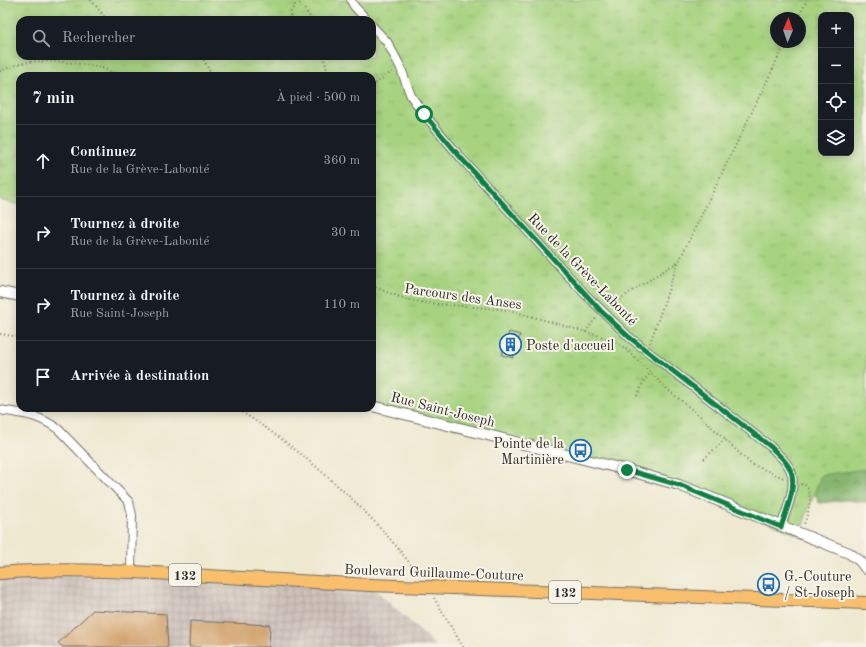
<!DOCTYPE html>
<html lang="fr">
<meta charset="utf-8">
<style>
body{margin:0;font-family:"Old Standard TT",serif;background:#242831;color:#f1f3f6}
.controls{position:absolute;right:12px;top:12px;display:grid;overflow:hidden;border-radius:8px;box-shadow:0 2px 10px #0003}
.controls button{width:36px;height:36px;display:grid;place-items:center;padding:0;border:0;border-bottom:1px solid #363941;background:#171b24;color:#f1f3f6;font:20px sans-serif}
.compass{position:absolute;left:770px;top:12px;width:36px;height:36px;border-radius:50%;background:#171b24;box-shadow:0 2px 10px #0003;rotate:2deg}
.stop{position:absolute;width:12px;height:12px;margin:-9px;border:3px solid #0b8043;border-radius:50%;background:#fff}
.stop.end{background:#0b8043;border-color:#fff;box-shadow:0 1px 4px #0008}
.list{margin:0;padding:0;list-style:none}
h2{display:flex;justify-content:space-between;align-items:center;height:52px;margin:0;padding:0 16px;font-size:17px}
h2 small{font-size:13px;font-weight:400;color:#9ea1a6}
.list li{display:grid;grid-template-columns:26px 1fr auto;gap:12px;align-items:center;box-sizing:border-box;height:72px;padding:0 16px;border-top:1px solid #363941}
.list b{display:block;font-size:15px;white-space:nowrap}
.list p{margin:0;font-size:13px;white-space:nowrap;color:#9ea1a6}
.list em{font-size:13px;font-style:normal;color:#9ea1a6}
.icon{flex:none;width:22px;height:22px;fill:none;stroke:currentColor;stroke-width:2;stroke-linecap:round;stroke-linejoin:round}
.map{position:relative;flex:none;width:866px;height:647px;overflow:hidden}
.search{position:absolute;background:#171b24;box-shadow:0 2px 10px #0003;left:16px;top:16px;width:360px;height:44px;display:flex;align-items:center;gap:10px;box-sizing:border-box;padding:0 14px;border-radius:12px;color:#9ea1a6;font-size:15px}
.panel{position:absolute;background:#171b24;box-shadow:0 2px 10px #0003;left:16px;top:72px;width:360px;height:340px;border-radius:12px}
.map>svg:first-child{display:block}
.industrial{fill:url(#industrial-grid)}
.forest{fill:url(#forest-crowns);stroke:#58704c}
.park{fill:url(#park-tufts);stroke:#697f56;fill-rule:evenodd}
.building{fill:#d4a673}
.lines{fill:none;stroke-linecap:round;stroke-linejoin:round}
.minor-casing{stroke:#706e65;stroke-width:10}
.tertiary-casing{stroke:#706e65;stroke-width:12}
.primary-casing{stroke:#706e65;stroke-width:14}
.path{stroke:#706e65;stroke-width:2;stroke-dasharray:1 3;stroke-linecap:butt}
.minor{stroke:#fff;stroke-width:8}
.tertiary{stroke:#fff;stroke-width:10}
.primary{stroke:#f9bf6d;stroke-width:12}
.primary-bridge-casing{stroke:#706e65;stroke-width:14;stroke-linecap:butt}
.primary-bridge{stroke:#f9bf6d;stroke-width:12}
.route{stroke:#0b8043;stroke-width:5}
.labels{text-anchor:middle;stroke-width:4;stroke-linejoin:round;paint-order:stroke}
.shield{fill:#f7f3e8;stroke:#686764;stroke-width:1}
.shield-label{font-size:13px;font-weight:bold;fill:#2b2b2b}
.street-label{font-size:14px;fill:#2b2b2b;stroke:#f7f3e8}
.poi-label{font-size:14px;fill:#2b2b2b;stroke:#f7f3e8;text-anchor:start}
</style>
<div class="map">
<svg width="866" height="647" viewBox="0 0 866 647">
<defs>
<pattern id="industrial-grid" width="8" height="8" patternUnits="userSpaceOnUse"><rect width="8" height="8" fill="#cec1ba"/><path d="M0 4h8M4 0v8" fill="none" stroke="#b1a6a0"/></pattern>
<pattern id="forest-crowns" width="20" height="18" patternUnits="userSpaceOnUse"><rect width="20" height="18" fill="#85b56e"/><path d="M2 6a3 3 0 1 1 6 0M12 15a3 3 0 1 1 6 0" fill="none" stroke="#6d935b"/></pattern>
<pattern id="park-tufts" width="24" height="20" patternUnits="userSpaceOnUse"><rect width="24" height="20" fill="#a7d380"/><path d="M3 7l-1-3M5 7V3M7 7l1-3M15 17l-1-3M17 17v-4M19 17l1-3" fill="none" stroke="#90b56f"/></pattern>
</defs>
<rect width="100%" height="100%" fill="#f7f3e8"/>
<filter id="ink" filterUnits="userSpaceOnUse"><feTurbulence type="fractalNoise" baseFrequency=".025" numOctaves="2"/><feDisplacementMap in="SourceGraphic" scale="8" xChannelSelector="R" yChannelSelector="G"/><feConvolveMatrix kernelMatrix="1 2 1 2 8 2 1 2 1" color-interpolation-filters="sRGB"/></filter>
<filter id="wash" filterUnits="userSpaceOnUse"><feTurbulence type="fractalNoise" baseFrequency=".012" numOctaves="4" result="noise"/><feDisplacementMap in="SourceGraphic" scale="16" xChannelSelector="R" yChannelSelector="G"/><feGaussianBlur stdDeviation="0.9" result="paint"/><feColorMatrix in="noise" values="0 0 0 0 0 0 0 0 0 0 0 0 0 0 0 0 0 1.4 0 .05"/><feComposite in="paint" operator="in"/></filter>
<g filter="url(#wash)">
<rect width="100%" height="100%" fill="#efe9d1"/>
<path class="industrial" d="M 0,573 L 370,585 L 433,643 L 434,647 L 0,647 Z"/>
<path class="forest" d="M 866,433 L 866,502 L 846,500 L 819,503 L 805,469 Z"/>
<path class="park" d="M 0,0 L 866,0 L 866,469 L 821,475 L 799,535 L 679,485 L 372,406 L 372,76 L 20,76 L 20,205 L 0,200 ZM 821,15 L 851,15 L 851,153 L 821,153 ZM 776,18 L 800,18 L 800,42 L 776,42 ZM 20,20 L 372,20 L 372,56 L 20,56 Z"/>
<g id="blocks">
<g class="building">
<path d="M 509,332 L 520,335 L 513,358 L 502,355 Z"/>
<path d="M 93,610 L 166,614 L 168,647 L 63,647 L 58,643 Z"/>
<path d="M 190,621 L 270,625 L 269,647 L 189,647 Z"/>
</g>
</g>
</g>
<g filter="url(#ink)">
<use href="#blocks" fill-opacity="0" stroke="#706e65" stroke-width="1"/>
<g class="lines">
<defs>
<g id="minor">
<path d="M 351,0 L 354,6 L 367,20"/>
<path d="M 372,26 L 387,42 L 400,66 L 411,96 L 424,114 L 461,158 L 585,294 L 629,337 L 771,447 C 777,454 786,460 790,469 C 798,485 786,511 781,527"/>
<path d="M 0,410 C 24,414 37,414 58,429 L 129,502 L 132,515 L 131,572"/>
</g>
<g id="tertiary">
<path d="M 0,292 L 20,296"/>
<path d="M 372,406 L 627,470 L 679,485 L 849,553 L 860,561 L 866,569"/>
</g>
<g id="primary">
<path d="M 0,573 C 57,568 116,571 173,574 C 239,578 305,581 370,585"/>
<path d="M 453,588 L 866,603"/>
</g>
</defs>
<use href="#minor" class="minor-casing"/>
<use href="#tertiary" class="tertiary-casing"/>
<use href="#primary" class="primary-casing"/>
<g class="path">
<path d="M 91,0 L 107,20"/>
<path d="M 297,0 L 309,15 L 311,20"/>
<path d="M 798,18 L 807,0"/>
<path d="M 289,20 L 291,11 L 297,1"/>
<path d="M 202,56 L 212,76"/>
<path d="M 323,56 L 329,76"/>
<path d="M 0,71 C 9,68 20,63 29,62 C 47,59 106,64 119,76"/>
<path d="M 372,86 L 394,70"/>
<path d="M 372,286 L 404,299 L 427,303 L 509,310 L 600,336 L 616,342 L 626,349 L 668,390 L 700,416 L 751,464 L 784,478"/>
<path d="M 609,306 L 679,261 L 786,42"/>
<path d="M 585,332 L 597,317"/>
<path d="M 0,334 L 20,337"/>
<path d="M 650,343 L 678,262"/>
<path d="M 637,396 L 644,380 L 651,373"/>
<path d="M 235,408 C 257,421 278,436 298,452 C 343,488 386,529 419,576"/>
<path d="M 704,459 L 725,439"/>
<path d="M 801,484 L 805,485 L 809,490 C 811,504 809,511 804,524"/>
<path d="M 434,598 L 463,647"/>
</g>
<use href="#minor" class="minor"/>
<use href="#tertiary" class="tertiary"/>
<use href="#primary" class="primary"/>
<defs>
<path id="primary-bridge" d="M 370,585 L 453,588"/>
</defs>
<use href="#primary-bridge" class="primary-bridge-casing"/>
<use href="#primary-bridge" class="primary-bridge"/>
</g>
</g>
<g class="lines" filter="url(#ink)">
<path class="route" d="M 424,114 L 461,158 L 601,311 L 629,337 L 771,447 C 777,454 786,460 790,469 C 798,485 786,511 781,527 L 679,485 L 627,470"/>
</g>
<defs>
<symbol id="building-ring" viewBox="-11 -11 22 22"><circle r="9.5" fill="#f7f3e8" stroke="#1f6fb2" stroke-width="1.5"/><path d="M-4-6H4V6H1V3H-1V6H-4ZM-2.5-4.3h1.7v1.8h-1.7ZM.8-4.3h1.7v1.8H.8ZM-2.5-1h1.7V.8h-1.7ZM.8-1h1.7V.8H.8Z" fill="#1f6fb2"/></symbol>
<symbol id="bus-ring" viewBox="-11 -11 22 22"><circle r="9.5" fill="#f7f3e8" stroke="#1f6fb2" stroke-width="1.5"/><path d="M-5-6H5V4H4V6H2V4H-2V6H-4V4H-5ZM-3.5-4V0h7V-4ZM-3.5 1.2v1.5H-2V1.2ZM2 1.2v1.5H3.5V1.2Z" fill="#1f6fb2"/></symbol>
</defs>
<g fill-rule="evenodd">
<use href="#building-ring" x="498" y="332" width="25" height="25"/>
<use href="#bus-ring" x="568" y="438" width="25" height="25"/>
<use href="#bus-ring" x="756" y="572" width="25" height="25"/>
</g>
<g class="labels">
<g class="shield">
<rect x="169" y="564" width="32" height="22" rx="3"/>
<rect x="549" y="581" width="32" height="22" rx="3"/>
</g>
<g class="shield-label">
<text x="185" y="580">132</text>
<text x="565" y="597">132</text>
</g>
<g class="street-label">
<text transform="translate(583 269) rotate(46)" y="5">Rue de la Grève-Labonté</text>
<text transform="translate(463 296) rotate(8)" y="5">Parcours des Anses</text>
<text transform="translate(443 409) rotate(14)" y="5">Rue Saint-Joseph</text>
<text transform="translate(434 572) rotate(2)" y="5">Boulevard Guillaume-Couture</text>
</g>
<g class="poi-label">
<text x="526" y="350">Poste d'accueil</text>
<text x="564" y="448" text-anchor="end">Pointe de la<tspan x="564" dy="16">Martinière</tspan></text>
<text x="784" y="581">G.-Couture<tspan x="784" dy="16">/ St-Joseph</tspan></text>
</g>
</g>
</svg>
<div class="controls">
<button>+</button>
<button>−</button>
<button><svg class="icon" aria-label="locate" viewBox="0 0 24 24"><circle cx="12" cy="12" r="6"/><path d="M12 2v4M12 18v4M2 12h4M18 12h4"/></svg></button>
<button><svg class="icon" aria-label="layers" viewBox="0 0 24 24"><path d="M12 4l9 5-9 5-9-5zM3 14l9 5 9-5"/></svg></button>
</div>
<svg class="compass" viewBox="-18 -18 36 36"><path d="M0-13l5 13h-10z" fill="#e53935"/><path d="M0 13l5-13h-10z" fill="#9ea1a6"/></svg>
<div class="stop" style="left:424px;top:114px"></div>
<div class="stop end" style="left:627px;top:470px"></div>
<div class="search"><svg class="icon" aria-label="search" viewBox="0 0 24 24"><circle cx="10" cy="10" r="6"/><path d="M15 15l6 6"/></svg>Rechercher</div>
<section class="panel">
<h2>7 min<small>À pied · 500 m</small></h2>
<ul class="list">
<li><svg class="icon" aria-label="ahead" viewBox="0 0 24 24"><path d="M12 20V5M6 11l6-6 6 6"/></svg><div><b>Continuez</b><p>Rue de la Grève-Labonté</p></div><em>360 m</em></li>
<li><svg class="icon" aria-label="right" viewBox="0 0 24 24"><path d="M7 20v-9h11M14 6l5 5-5 5"/></svg><div><b>Tournez à droite</b><p>Rue de la Grève-Labonté</p></div><em>30 m</em></li>
<li><svg class="icon" aria-label="right" viewBox="0 0 24 24"><path d="M7 20v-9h11M14 6l5 5-5 5"/></svg><div><b>Tournez à droite</b><p>Rue Saint-Joseph</p></div><em>110 m</em></li>
<li><svg class="icon" aria-label="arrive" viewBox="0 0 24 24"><path d="M6 21V4h12l-3 4 3 4H6"/></svg><div><b>Arrivée à destination</b></div></li>
</ul>
</section>
</div>
